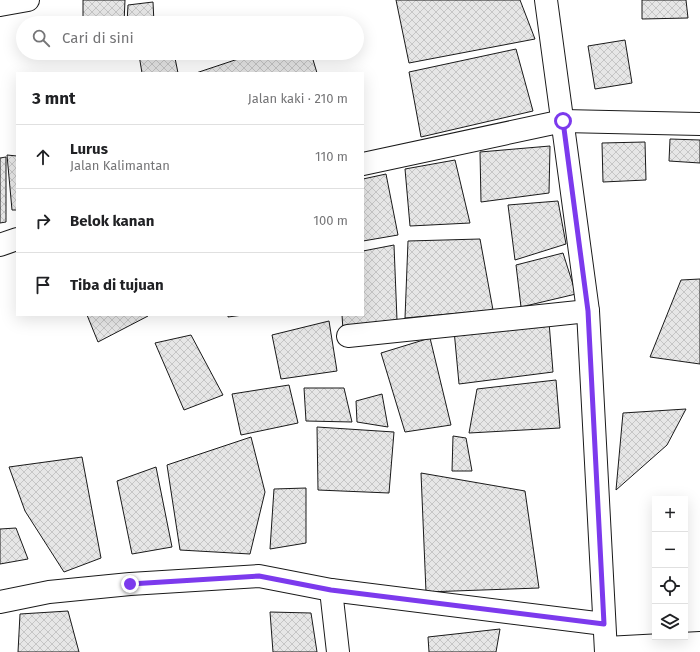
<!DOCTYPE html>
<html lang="id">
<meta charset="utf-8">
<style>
body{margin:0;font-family:"Fira Sans",sans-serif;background:#f6f6f6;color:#202124}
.controls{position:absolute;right:12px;bottom:12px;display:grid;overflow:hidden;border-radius:0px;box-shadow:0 4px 16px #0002}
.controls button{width:36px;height:36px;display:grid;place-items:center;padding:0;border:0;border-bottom:1px solid #e0e0e0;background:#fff;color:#202124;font:20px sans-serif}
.stop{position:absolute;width:12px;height:12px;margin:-9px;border:3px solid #7c3aed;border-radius:50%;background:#fff}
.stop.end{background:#7c3aed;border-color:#fff;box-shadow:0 1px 4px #0008}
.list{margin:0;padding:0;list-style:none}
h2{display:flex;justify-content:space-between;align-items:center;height:52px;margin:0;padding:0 16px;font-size:17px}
h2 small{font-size:13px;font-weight:400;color:#757577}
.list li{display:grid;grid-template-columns:26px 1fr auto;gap:12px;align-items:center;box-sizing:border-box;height:64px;padding:0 16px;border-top:1px solid #e0e0e0}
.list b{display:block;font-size:15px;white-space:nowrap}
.list p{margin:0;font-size:13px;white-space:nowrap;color:#757577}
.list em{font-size:13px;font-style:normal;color:#757577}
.icon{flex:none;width:22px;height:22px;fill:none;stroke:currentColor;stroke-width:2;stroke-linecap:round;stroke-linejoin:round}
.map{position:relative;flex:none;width:700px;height:652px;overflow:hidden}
.search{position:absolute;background:#fff;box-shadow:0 4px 16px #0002;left:16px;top:16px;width:348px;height:44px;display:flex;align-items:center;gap:10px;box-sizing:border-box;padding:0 14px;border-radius:22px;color:#757577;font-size:15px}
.panel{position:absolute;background:#fff;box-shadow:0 4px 16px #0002;left:16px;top:72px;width:348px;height:244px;border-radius:0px}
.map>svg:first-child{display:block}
.building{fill:url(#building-cross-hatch);stroke:#1a1a1a}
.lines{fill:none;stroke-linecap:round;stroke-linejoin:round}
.minor-casing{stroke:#1a1a1a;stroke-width:24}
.minor{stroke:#fff;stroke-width:22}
.route{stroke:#7c3aed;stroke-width:5}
</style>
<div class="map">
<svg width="700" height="652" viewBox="0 0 700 652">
<defs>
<pattern id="building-cross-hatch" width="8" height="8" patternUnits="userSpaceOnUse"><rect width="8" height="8" fill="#e6e6e6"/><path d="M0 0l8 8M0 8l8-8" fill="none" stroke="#c5c5c5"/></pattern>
</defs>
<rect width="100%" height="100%" fill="#fff"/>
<g class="building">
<path d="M 83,0 L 125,0 L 124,23 L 83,23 Z"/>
<path d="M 396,0 L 520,0 L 535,39 L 409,63 Z"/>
<path d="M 642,0 L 686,0 L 688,18 L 642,19 Z"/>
<path d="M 153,2 L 154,23 L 127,23 L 128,5 Z"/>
<path d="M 625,40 L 632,83 L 595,89 L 588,46 Z"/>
<path d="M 516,49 L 533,111 L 421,137 L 409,72 Z"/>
<path d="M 84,53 L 120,53 L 84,59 Z"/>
<path d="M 145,53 L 174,53 L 178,73 L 142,73 L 139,55 Z"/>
<path d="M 256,53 L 311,53 L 317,73 L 196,73 Z"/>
<path d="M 670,139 L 700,140 L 700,163 L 669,161 Z"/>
<path d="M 645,142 L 646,180 L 603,182 L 602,143 Z"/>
<path d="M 550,146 L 549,193 L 481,202 L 480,152 Z"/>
<path d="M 7,155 L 17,156 L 17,210 L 12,210 Z"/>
<path d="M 6,157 L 6,222 L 0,223 L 0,158 Z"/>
<path d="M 455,160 L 470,223 L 410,226 L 405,169 Z"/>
<path d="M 386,174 L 398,235 L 363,241 L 363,179 Z"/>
<path d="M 558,201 L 566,244 L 515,260 L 508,205 Z"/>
<path d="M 480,239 L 493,310 L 405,318 L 408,241 Z"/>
<path d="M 394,245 L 397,320 L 343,330 L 342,315 L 363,315 L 363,251 Z"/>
<path d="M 563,253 L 576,294 L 521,307 L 516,265 Z"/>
<path d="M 700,279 L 700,364 L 650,357 L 681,280 Z"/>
<path d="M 87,315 L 148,315 L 148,316 L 98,342 Z"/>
<path d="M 228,315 L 243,315 L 228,317 Z"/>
<path d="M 329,321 L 337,371 L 281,379 L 272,335 Z"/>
<path d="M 549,322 L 553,372 L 459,384 L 454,330 Z"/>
<path d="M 191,335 L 223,395 L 184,410 L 155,343 Z"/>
<path d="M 430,338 L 451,425 L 405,432 L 381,353 Z"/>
<path d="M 556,380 L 560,428 L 469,433 L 477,389 Z"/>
<path d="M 289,385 L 298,423 L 241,435 L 232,394 Z"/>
<path d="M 304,388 L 344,388 L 352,422 L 306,421 Z"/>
<path d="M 382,394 L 388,427 L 357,422 L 356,401 Z"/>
<path d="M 686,409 L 667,445 L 616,490 L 623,413 Z"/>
<path d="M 317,427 L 394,432 L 389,493 L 318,490 Z"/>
<path d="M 453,436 L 466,438 L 472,471 L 452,471 Z"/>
<path d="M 251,437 L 265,492 L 250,554 L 180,550 L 167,465 Z"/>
<path d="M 82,457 L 101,558 L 64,572 L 25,511 L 9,467 Z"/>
<path d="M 156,467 L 172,547 L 132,554 L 117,481 Z"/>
<path d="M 421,473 L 525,491 L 539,588 L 426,592 Z"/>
<path d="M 306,488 L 306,543 L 270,549 L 274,489 Z"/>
<path d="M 16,528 L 28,559 L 0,564 L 0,529 Z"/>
<path d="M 68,611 L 79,652 L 18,652 L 20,614 Z"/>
<path d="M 270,612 L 311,613 L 317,652 L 273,652 Z"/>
<path d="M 500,629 L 496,652 L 429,652 L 428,637 Z"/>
</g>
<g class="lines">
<defs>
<g id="minor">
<path d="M 546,0 L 588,311 L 606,652"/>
<path d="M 0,5 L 28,0"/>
<path d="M 363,164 L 563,121 L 700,124"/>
<path d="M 0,245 L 17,239"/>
<path d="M 348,336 L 588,311"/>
<path d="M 331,590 L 338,652"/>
<path d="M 0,602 L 49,592 L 130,584 L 259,576 L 331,590 L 604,624"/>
<path d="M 606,648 L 700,643"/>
</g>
</defs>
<use href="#minor" class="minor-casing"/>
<use href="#minor" class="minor"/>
</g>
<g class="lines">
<path class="route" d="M 130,584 L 259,576 L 331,590 L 604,624 L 588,311 L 563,121"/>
</g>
</svg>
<div class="controls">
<button>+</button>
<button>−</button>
<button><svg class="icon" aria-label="locate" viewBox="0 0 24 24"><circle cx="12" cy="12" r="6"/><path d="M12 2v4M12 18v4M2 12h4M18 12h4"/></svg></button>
<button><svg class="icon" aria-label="layers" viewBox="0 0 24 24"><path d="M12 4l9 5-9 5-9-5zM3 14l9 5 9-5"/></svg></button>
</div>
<div class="stop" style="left:563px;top:121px"></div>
<div class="stop end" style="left:130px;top:584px"></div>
<div class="search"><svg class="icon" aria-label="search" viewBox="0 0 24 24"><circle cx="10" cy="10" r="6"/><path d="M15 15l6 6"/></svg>Cari di sini</div>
<section class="panel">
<h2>3 mnt<small>Jalan kaki · 210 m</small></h2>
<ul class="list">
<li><svg class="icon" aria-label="ahead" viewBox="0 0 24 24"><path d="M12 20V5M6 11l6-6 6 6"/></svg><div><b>Lurus</b><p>Jalan Kalimantan</p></div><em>110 m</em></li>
<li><svg class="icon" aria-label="right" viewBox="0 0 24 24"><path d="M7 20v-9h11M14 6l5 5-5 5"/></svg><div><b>Belok kanan</b></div><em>100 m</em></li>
<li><svg class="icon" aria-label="arrive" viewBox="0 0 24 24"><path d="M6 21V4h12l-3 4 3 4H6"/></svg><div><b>Tiba di tujuan</b></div></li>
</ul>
</section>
</div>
